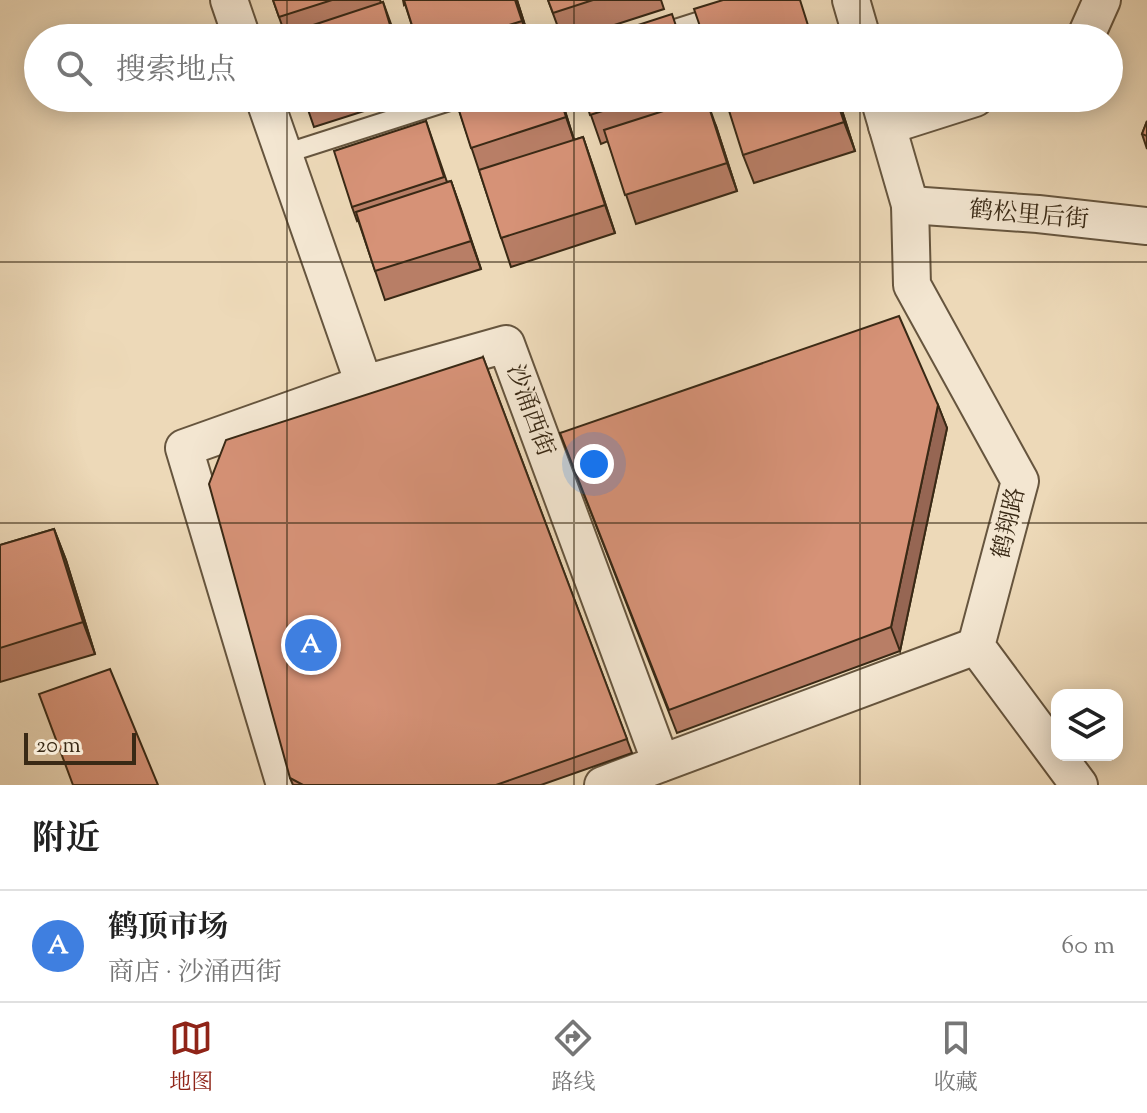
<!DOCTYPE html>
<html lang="zh">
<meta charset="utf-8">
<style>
body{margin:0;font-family:"Sorts Mill Goudy","Noto Serif SC",serif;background:#f6f6f6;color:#222}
.controls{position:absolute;right:24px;bottom:24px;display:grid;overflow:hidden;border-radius:16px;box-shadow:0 4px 20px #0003}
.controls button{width:72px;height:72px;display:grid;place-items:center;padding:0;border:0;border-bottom:2px solid #e0e0e0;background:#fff;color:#222;font:40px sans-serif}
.scale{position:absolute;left:24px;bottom:20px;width:112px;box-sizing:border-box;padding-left:8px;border:4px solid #392915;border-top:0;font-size:22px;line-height:28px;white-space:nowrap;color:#392915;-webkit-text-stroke:6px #f3e6d1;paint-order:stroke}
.you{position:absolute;left:594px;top:464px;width:28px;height:28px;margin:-20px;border:6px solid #fff;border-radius:50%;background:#1a73e8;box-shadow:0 0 0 12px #1a73e833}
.badge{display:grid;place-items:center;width:52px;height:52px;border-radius:50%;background:#8f2418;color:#fff;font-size:26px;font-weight:700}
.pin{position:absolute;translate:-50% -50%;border:4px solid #fff;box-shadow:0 2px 8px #0006}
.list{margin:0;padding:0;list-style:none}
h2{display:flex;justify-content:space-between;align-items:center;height:104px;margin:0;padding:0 32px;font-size:34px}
h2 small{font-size:26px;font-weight:400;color:#767676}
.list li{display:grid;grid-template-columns:52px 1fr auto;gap:24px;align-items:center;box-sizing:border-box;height:112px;padding:0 32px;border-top:2px solid #e0e0e0}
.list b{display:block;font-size:30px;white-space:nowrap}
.list p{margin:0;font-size:26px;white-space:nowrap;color:#767676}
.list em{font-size:26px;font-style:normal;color:#767676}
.icon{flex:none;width:44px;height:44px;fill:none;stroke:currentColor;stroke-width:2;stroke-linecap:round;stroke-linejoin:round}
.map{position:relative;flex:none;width:1147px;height:785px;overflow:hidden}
.search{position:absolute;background:#fff;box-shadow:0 4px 20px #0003;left:24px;right:24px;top:24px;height:88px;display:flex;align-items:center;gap:20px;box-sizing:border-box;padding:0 28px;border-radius:44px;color:#767676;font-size:30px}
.sheet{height:216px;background:#fff}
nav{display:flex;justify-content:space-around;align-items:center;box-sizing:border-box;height:112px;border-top:2px solid #e0e0e0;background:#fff;font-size:22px;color:#767676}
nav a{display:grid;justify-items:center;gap:4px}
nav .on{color:#8f2418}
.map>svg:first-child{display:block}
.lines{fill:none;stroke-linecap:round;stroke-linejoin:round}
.lane-casing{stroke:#66553e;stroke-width:22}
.street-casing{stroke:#66553e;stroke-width:40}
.lane{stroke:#f3e6d1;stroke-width:18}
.street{stroke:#f3e6d1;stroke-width:36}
.wall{fill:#b87e66;stroke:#392915;stroke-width:2}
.shaded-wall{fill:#966653;stroke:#392915;stroke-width:2}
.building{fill:#d69277;stroke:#392915;stroke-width:2}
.grid{fill:none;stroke:#392915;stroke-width:2;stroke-opacity:0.55}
.labels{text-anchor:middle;stroke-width:8;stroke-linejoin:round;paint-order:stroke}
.street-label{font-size:24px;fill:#392915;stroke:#f3e6d1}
</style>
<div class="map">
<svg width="1147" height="785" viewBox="0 0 1147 785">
<rect width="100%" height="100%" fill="#edd9b8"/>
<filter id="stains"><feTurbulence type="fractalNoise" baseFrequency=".0025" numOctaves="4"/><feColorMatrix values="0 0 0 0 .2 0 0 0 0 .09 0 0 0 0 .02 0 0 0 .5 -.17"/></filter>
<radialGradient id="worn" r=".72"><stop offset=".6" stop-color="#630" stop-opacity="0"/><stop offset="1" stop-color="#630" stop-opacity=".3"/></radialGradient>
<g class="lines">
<defs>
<g id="lane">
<path d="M 647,38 L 766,0"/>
<path d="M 284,154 L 459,98"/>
</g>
<g id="street">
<path d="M 229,0 L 242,38"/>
<path d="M 851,0 L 862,38"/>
<path d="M 1085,38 L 1102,0"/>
<path d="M 264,98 L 364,384 L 506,344 L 661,763"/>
<path d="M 879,98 L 910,205 L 912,285 L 1020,481 L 976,646 L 1079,785"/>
<path d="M 887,126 L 975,98"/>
<path d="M 910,205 L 1038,214 L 1147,226"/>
<path d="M 285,785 L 184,448 L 364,384"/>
<path d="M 603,785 L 976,646"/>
</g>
</defs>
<use href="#lane" class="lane-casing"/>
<use href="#street" class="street-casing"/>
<use href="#lane" class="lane"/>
<use href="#street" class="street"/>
</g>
<g class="wall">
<path d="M 273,0 L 380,0 L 381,3 L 383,2 L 396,38 L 284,38 L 285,34 Z"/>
<path d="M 403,0 L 517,0 L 529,38 L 416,38 L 405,4 L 404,5 Z"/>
<path d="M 548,0 L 661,0 L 664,9 L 574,38 L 562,38 Z"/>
<path d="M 304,98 L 405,98 L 314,127 Z"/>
<path d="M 455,98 L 561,98 L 574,140 L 583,137 L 615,233 L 511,267 Z"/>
<path d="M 585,98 L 701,98 L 716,126 L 737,191 L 636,224 L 608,141 L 601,144 Z"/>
<path d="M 838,98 L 855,151 L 754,183 L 743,155 Z"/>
<path d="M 426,121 L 447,182 L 451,181 L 481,269 L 385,300 L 358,220 L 357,221 L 352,207 Z"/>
<path d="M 1147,121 L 1147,149 L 1142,134 Z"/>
<path d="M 483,357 L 632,753 L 541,785 L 293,785 L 290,778 Z"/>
<path d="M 938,405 L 947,428 L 900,651 L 677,733 L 560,433 Z"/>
<path d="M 54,529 L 66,560 L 95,654 L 0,682 L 0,545 Z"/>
</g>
<g class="shaded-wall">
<path d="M 515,0 L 517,0 L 529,38 L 528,38 Z"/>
<path d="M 560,98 L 561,98 L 576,146 L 566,117 Z"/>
<path d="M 706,98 L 716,126 L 737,191 L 727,163 Z"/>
<path d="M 836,98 L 838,98 L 855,151 L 844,122 Z"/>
<path d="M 583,137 L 593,166 L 615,233 L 605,205 Z"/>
<path d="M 451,181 L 461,209 L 481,269 L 471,241 Z"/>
<path d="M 938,405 L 947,428 L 900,651 L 891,627 Z"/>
<path d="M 54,529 L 66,560 L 95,654 L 83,622 Z"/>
</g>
<g class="building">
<path d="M 273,0 L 332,0 L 279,17 Z"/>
<path d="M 404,0 L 515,0 L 522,21 L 468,38 L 416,38 Z"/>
<path d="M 548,0 L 593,0 L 553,13 Z"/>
<path d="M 723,0 L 800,0 L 812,38 L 704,38 L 694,9 Z"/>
<path d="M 383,2 L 394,38 L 284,38 L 283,35 Z"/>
<path d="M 672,14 L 680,38 L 598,38 Z"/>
<path d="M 455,98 L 560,98 L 566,117 L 471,148 Z"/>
<path d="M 585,98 L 644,98 L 590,115 Z"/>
<path d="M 704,98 L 706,98 L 727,163 L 625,195 L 604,130 Z"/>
<path d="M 725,98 L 836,98 L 844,122 L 743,155 Z"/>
<path d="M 426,121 L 444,177 L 352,207 L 334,151 Z"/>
<path d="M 1147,121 L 1147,136 L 1142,134 Z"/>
<path d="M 583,137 L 605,205 L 501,238 L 479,170 Z"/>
<path d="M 451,181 L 471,241 L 375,271 L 356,212 Z"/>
<path d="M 899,316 L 938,405 L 891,627 L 669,710 L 560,433 Z"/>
<path d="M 483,357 L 627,739 L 496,785 L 303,785 L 290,778 L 209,484 L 226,440 Z"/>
<path d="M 54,529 L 83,622 L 0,648 L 0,545 Z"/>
<path d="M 110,669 L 158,785 L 73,785 L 39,694 Z"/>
</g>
<path class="grid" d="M 287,0 L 287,38M 574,0 L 574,38M 860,0 L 860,38M 287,98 L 287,785M 574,98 L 574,785M 860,98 L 860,785M 0,262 L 1147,262M 0,523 L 1147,523"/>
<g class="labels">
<g class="street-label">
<text transform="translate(1029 214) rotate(5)" y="8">鹤松里后街</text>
<text transform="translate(531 410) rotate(70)" y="8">沙涌西街</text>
<text transform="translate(1008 523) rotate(-77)" y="8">鹤翔路</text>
</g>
</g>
<rect width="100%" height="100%" filter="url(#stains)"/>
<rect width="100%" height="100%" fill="url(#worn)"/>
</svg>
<div class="controls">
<button><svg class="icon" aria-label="layers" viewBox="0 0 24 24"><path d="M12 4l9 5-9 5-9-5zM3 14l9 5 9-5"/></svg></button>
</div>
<div class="scale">20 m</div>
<div class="you"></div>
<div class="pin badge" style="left:311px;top:645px;background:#3f7fe0">A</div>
<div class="search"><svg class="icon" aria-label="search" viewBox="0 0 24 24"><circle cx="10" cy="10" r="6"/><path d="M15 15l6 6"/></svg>搜索地点</div>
</div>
<section class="sheet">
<h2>附近<small></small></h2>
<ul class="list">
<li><span class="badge" style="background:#3f7fe0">A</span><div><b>鹤顶市场</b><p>商店 · 沙涌西街</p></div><em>60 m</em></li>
</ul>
</section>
<nav>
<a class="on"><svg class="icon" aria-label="map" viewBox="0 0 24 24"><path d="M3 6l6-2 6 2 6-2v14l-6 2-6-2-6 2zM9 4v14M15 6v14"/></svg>地图</a>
<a><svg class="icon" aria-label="directions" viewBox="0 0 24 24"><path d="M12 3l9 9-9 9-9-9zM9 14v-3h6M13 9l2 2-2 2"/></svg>路线</a>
<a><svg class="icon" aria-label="saved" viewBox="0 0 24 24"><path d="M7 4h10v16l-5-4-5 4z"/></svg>收藏</a>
</nav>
